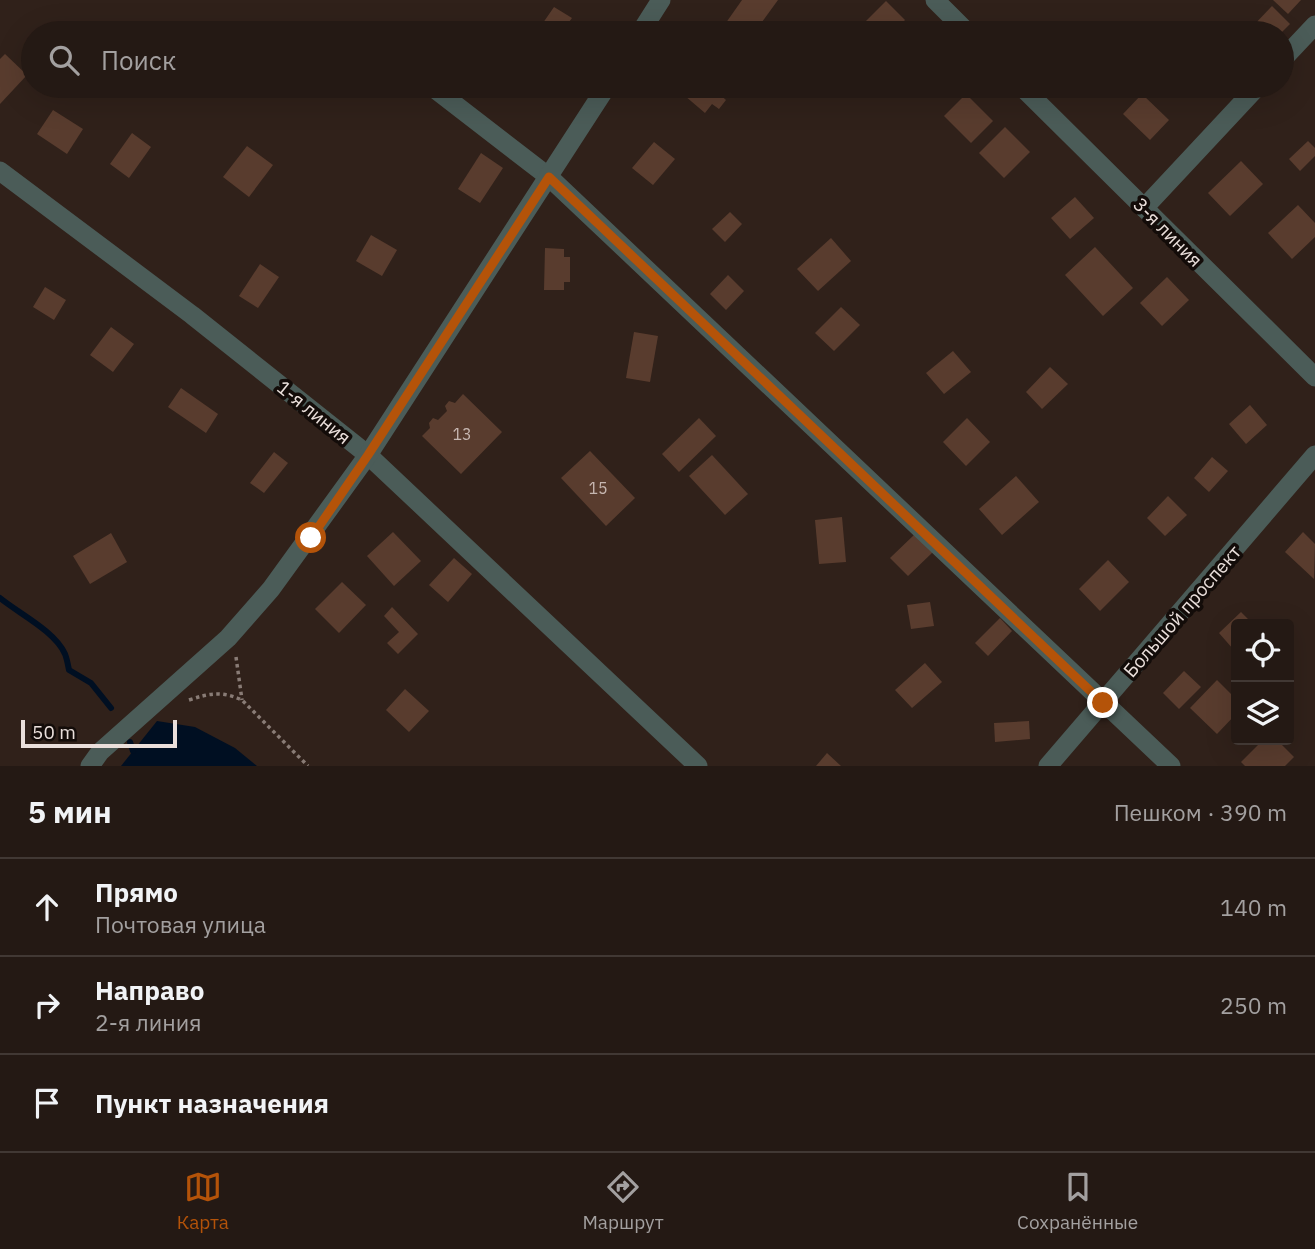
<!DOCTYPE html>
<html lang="ru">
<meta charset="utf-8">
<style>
body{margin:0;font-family:"IBM Plex Sans",sans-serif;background:#302622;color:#f1f3f6}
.controls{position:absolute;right:21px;bottom:21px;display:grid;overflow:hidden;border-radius:7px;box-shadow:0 7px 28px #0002}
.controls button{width:63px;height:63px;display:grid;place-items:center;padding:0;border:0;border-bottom:2px solid #413834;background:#241914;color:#f1f3f6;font:35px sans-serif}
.scale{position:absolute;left:21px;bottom:18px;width:156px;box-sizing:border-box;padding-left:7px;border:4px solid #eadfdb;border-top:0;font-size:19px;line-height:24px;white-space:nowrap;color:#eadfdb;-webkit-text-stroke:5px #130c09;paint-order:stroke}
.stop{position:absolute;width:21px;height:21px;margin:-16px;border:5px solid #b45309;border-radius:50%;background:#fff}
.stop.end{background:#b45309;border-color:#fff;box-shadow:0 2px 7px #0008}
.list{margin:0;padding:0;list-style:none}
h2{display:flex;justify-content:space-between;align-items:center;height:91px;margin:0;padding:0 28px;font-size:30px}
h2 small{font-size:23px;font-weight:400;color:#a3a0a0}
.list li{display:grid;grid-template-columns:46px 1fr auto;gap:21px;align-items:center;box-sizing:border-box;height:98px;padding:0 28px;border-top:2px solid #413834}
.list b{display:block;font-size:26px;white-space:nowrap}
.list p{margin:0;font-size:23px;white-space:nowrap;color:#a3a0a0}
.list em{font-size:23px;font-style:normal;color:#a3a0a0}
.icon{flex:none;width:38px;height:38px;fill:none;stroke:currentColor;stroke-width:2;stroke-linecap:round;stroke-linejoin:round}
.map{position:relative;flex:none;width:1315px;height:766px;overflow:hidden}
.search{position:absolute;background:#241914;box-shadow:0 7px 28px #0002;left:21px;right:21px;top:21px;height:77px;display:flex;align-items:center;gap:18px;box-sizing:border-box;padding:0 24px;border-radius:38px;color:#a3a0a0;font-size:26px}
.sheet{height:385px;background:#241914}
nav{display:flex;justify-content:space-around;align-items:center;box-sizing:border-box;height:98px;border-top:2px solid #413834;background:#241914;font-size:19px;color:#a3a0a0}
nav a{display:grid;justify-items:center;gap:4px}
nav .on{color:#b45309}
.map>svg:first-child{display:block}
.water{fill:#000f22}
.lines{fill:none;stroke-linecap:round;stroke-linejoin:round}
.stream{stroke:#000f22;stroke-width:6}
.building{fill:#593c2e}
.path{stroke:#897c76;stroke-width:3.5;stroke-dasharray:3.5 3.5;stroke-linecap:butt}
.minor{stroke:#4b5c58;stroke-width:19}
.route{stroke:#b45309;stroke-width:9}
.labels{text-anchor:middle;stroke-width:7;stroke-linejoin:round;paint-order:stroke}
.number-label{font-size:16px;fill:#c6b6b0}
.street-label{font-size:19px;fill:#eadfdb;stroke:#130c09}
</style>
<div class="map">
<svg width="1315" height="766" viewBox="0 0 1315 766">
<rect width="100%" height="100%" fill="#30211a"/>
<path class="water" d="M 157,721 L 195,727 L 235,748 L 257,766 L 121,766 Z"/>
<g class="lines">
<g class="stream">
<path d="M 0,598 C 18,613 55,631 65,654 C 67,659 68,665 69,670 L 91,683 L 111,708"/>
<path d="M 130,742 L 133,751"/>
</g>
</g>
<g class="building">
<path d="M 742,0 L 778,0 L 754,33 L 732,33 L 723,27 Z"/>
<path d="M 1273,0 L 1301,0 L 1288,14 Z"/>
<path d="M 886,1 L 905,20 L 892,33 L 866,33 L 860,27 Z"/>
<path d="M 1272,6 L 1290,24 L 1281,33 L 1257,33 L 1251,28 Z"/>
<path d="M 554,7 L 572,18 L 563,30 L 568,33 L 536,33 Z"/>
<path d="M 5,54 L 27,75 L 0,104 L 0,59 Z"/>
<path d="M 681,86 L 723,86 L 718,93 L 726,100 L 719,109 L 712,104 L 705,113 L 678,90 Z"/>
<path d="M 966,94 L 993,121 L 971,143 L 944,116 Z"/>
<path d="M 1142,94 L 1169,120 L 1150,140 L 1123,114 Z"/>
<path d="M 53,110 L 83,129 L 67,154 L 37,134 Z"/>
<path d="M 1005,127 L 1030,152 L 1004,178 L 979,153 Z"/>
<path d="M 132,133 L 151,147 L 129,178 L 110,164 Z"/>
<path d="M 1308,141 L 1315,148 L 1315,156 L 1300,171 L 1289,159 Z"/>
<path d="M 654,142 L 675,159 L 653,185 L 632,168 Z"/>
<path d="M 247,146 L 273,165 L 249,197 L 223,177 Z"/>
<path d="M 481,153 L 503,168 L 480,203 L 458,189 Z"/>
<path d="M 1241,161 L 1263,184 L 1230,216 L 1208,193 Z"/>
<path d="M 1075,197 L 1094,218 L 1070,239 L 1051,218 Z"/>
<path d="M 1298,205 L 1315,223 L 1315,237 L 1292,259 L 1268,233 Z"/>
<path d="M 730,212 L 742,224 L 725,242 L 712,229 Z"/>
<path d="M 371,235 L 397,250 L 382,276 L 356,261 Z"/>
<path d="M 831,238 L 851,261 L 818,291 L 797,269 Z"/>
<path d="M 1095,247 L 1133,288 L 1103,316 L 1065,275 Z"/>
<path d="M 545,248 L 564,249 L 564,257 L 570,257 L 570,282 L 564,282 L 564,290 L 544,290 Z"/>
<path d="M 260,264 L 279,277 L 258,308 L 239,296 Z"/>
<path d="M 728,275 L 744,291 L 726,310 L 710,294 Z"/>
<path d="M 1167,277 L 1189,300 L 1162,326 L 1140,303 Z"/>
<path d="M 45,287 L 66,300 L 54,320 L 33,307 Z"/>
<path d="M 841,307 L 860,325 L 834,351 L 815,333 Z"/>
<path d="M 111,327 L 134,344 L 113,372 L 90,355 Z"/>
<path d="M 634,332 L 658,336 L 650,382 L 626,378 Z"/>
<path d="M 953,351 L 971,372 L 944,394 L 926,373 Z"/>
<path d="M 1050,367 L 1068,384 L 1042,409 L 1026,392 Z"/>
<path d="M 181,388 L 218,414 L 206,433 L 168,407 Z"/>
<path d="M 463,394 L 502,432 L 461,474 L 422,436 L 430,428 L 429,423 L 433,418 L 438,420 L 447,411 L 445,406 L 449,401 L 455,403 Z"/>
<path d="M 1250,405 L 1267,425 L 1246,444 L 1229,424 Z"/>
<path d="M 699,418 L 716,436 L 679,472 L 662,454 Z"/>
<path d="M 967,418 L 990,442 L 966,466 L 943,442 Z"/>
<path d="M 590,451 L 635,498 L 606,526 L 561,478 Z"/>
<path d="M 274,452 L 288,463 L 264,493 L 250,483 Z"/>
<path d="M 712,455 L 748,494 L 725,515 L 689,476 Z"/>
<path d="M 1212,457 L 1228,471 L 1209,492 L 1194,478 Z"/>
<path d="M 1016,476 L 1039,502 L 1002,535 L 979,509 Z"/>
<path d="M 1168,496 L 1187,515 L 1165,536 L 1147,518 Z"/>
<path d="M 842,517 L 846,562 L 819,564 L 815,520 Z"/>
<path d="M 393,532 L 421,561 L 394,586 L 367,556 Z"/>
<path d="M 1303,532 L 1315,544 L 1314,579 L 1285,552 Z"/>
<path d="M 111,533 L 127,562 L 90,584 L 73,556 Z"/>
<path d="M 915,534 L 933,552 L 908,576 L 890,558 Z"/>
<path d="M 454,558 L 472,574 L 448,602 L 429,585 Z"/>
<path d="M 1108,560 L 1129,582 L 1100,611 L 1079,589 Z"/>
<path d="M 342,582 L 366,605 L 339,633 L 315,609 Z"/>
<path d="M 930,602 L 934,626 L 911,629 L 907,605 Z"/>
<path d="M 392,607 L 418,634 L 398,654 L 387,643 L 399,632 L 384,616 Z"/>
<path d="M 1241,612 L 1253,624 L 1236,624 L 1236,646 L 1233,649 L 1219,633 Z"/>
<path d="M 1000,618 L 1012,631 L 988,656 L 975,643 Z"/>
<path d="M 925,663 L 942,682 L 912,708 L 895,690 Z"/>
<path d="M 1184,671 L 1201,687 L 1179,709 L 1163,693 Z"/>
<path d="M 1217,680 L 1236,699 L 1236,714 L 1217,734 L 1190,708 Z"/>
<path d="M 405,689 L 429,711 L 409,732 L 386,710 Z"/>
<path d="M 1029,721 L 1030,739 L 995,742 L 994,723 Z"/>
<path d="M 1263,740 L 1277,740 L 1294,757 L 1285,766 L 1245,766 L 1241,762 Z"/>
<path d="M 827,753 L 841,766 L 816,766 Z"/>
</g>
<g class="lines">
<g class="path">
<path d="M 236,657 L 242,700"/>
<path d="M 189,700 C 210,693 222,691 242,700 L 308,766"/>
</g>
<g class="minor">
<path d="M 935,0 L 968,33"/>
<path d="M 640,33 L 661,0"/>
<path d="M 1282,60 L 1315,25"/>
<path d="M 431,86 L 549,177 L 1171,766"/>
<path d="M 1021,86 L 1315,377"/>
<path d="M 0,171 L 192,315 L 368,455 L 698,766"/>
<path d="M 1144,208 L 1258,86"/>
<path d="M 90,766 L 100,752 L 228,638 L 271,589 L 368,455 L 607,86"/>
<path d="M 1048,766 L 1315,455"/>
</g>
</g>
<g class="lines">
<path class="route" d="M 311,538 L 368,455 L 549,177 L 1103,703"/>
</g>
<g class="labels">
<g class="number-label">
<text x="462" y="440">13</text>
<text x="598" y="494">15</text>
</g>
<g class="street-label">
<text transform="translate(1168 232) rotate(45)" y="7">3-я линия</text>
<text transform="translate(314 412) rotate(39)" y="7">1-я линия</text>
<text transform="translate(1182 611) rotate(-49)" y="7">Большой проспект</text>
</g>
</g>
</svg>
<div class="controls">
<button><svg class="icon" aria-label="locate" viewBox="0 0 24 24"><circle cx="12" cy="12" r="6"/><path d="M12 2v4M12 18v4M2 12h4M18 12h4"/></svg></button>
<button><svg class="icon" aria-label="layers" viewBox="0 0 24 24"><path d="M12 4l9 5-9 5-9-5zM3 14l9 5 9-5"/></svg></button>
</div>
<div class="scale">50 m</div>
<div class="stop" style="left:311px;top:538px"></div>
<div class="stop end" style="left:1103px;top:703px"></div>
<div class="search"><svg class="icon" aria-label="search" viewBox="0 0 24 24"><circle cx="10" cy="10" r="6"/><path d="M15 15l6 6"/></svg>Поиск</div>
</div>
<section class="sheet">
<h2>5 мин<small>Пешком · 390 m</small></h2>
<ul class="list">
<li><svg class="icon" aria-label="ahead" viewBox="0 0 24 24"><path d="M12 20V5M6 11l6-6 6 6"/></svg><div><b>Прямо</b><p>Почтовая улица</p></div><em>140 m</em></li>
<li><svg class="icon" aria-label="right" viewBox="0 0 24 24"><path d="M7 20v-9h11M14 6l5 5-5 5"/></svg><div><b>Направо</b><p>2-я линия</p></div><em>250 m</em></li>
<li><svg class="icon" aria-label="arrive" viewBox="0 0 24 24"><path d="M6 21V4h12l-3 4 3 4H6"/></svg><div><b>Пункт назначения</b></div></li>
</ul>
</section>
<nav>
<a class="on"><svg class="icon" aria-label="map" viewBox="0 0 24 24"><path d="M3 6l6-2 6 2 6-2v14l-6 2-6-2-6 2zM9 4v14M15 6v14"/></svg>Карта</a>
<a><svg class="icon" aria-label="directions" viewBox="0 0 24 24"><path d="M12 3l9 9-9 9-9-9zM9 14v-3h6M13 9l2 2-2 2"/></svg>Маршрут</a>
<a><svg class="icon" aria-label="saved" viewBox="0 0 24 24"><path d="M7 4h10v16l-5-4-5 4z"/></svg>Сохранённые</a>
</nav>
